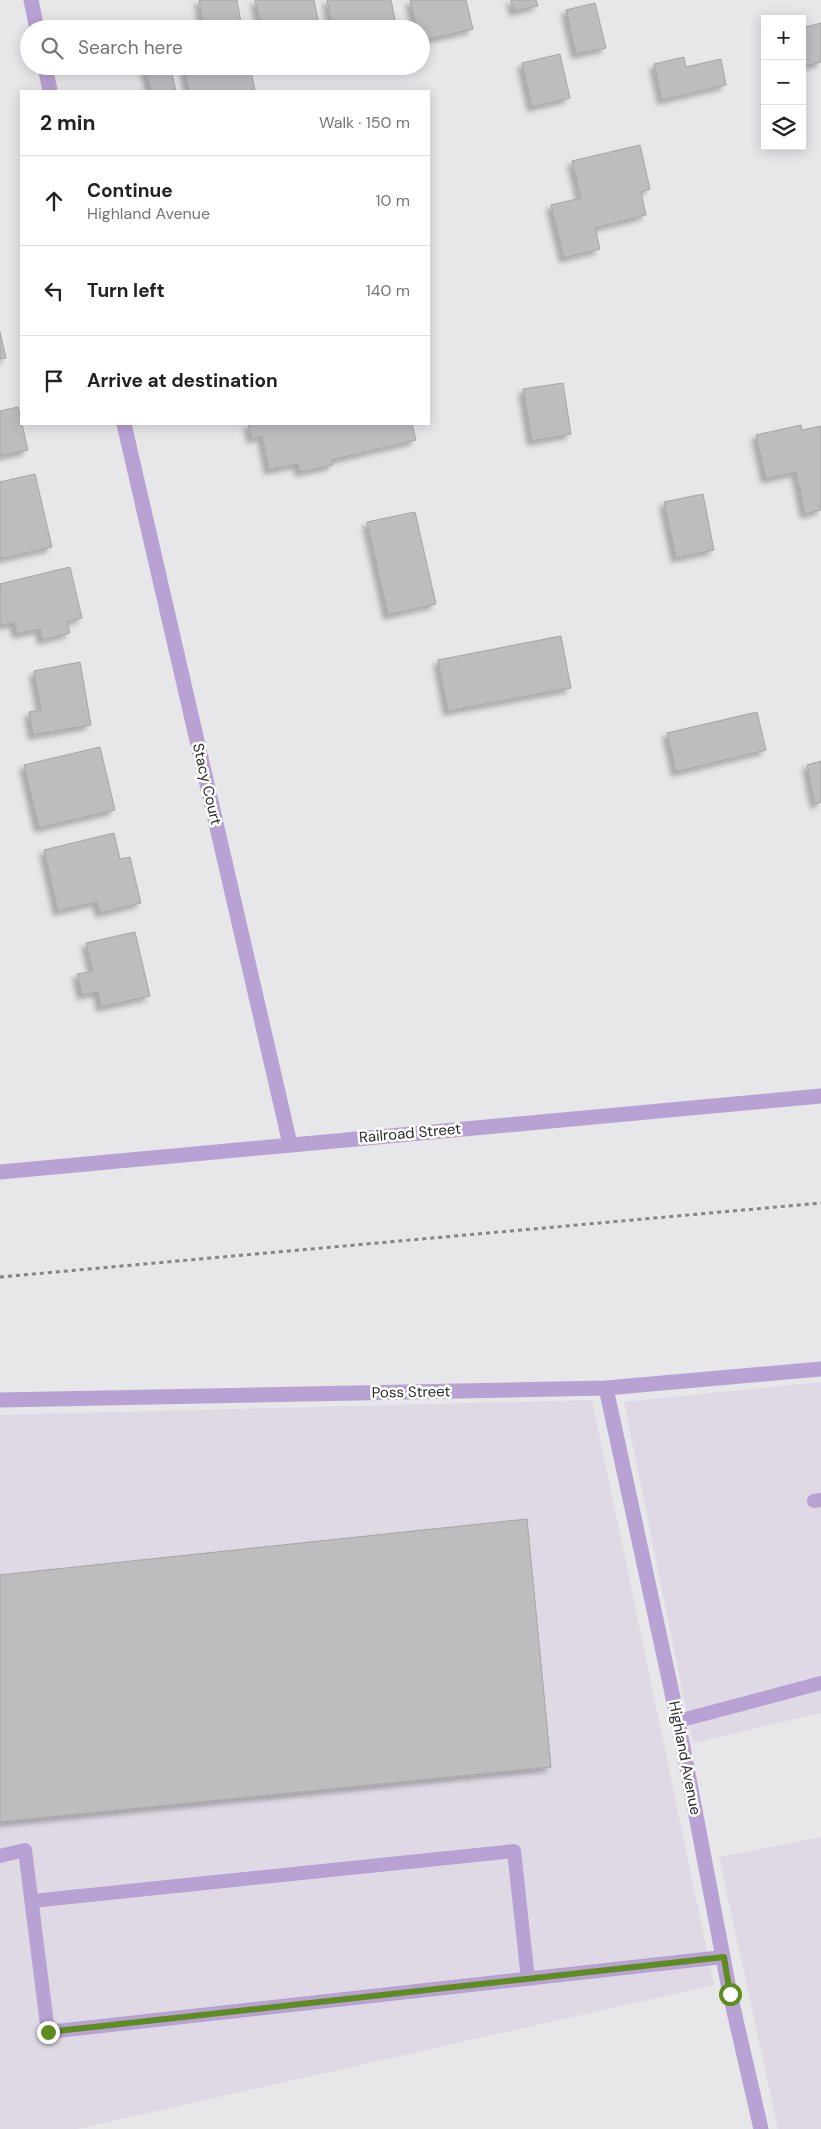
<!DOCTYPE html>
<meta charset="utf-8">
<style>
body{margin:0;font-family:"DM Sans",sans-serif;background:#f2f2f2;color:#222}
.controls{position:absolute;right:15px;top:15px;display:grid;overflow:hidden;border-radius:0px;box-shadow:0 2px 12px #0003}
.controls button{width:45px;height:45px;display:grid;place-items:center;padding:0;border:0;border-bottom:1px solid #e0e0e0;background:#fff;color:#222;font:25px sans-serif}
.stop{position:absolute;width:15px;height:15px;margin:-11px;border:4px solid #5e8c20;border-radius:50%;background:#fff}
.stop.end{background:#5e8c20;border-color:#fff;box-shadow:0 1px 5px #0008}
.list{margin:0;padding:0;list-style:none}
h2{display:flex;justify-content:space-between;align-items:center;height:65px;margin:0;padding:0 20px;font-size:21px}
h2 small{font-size:16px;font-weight:400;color:#767676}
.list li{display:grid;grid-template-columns:32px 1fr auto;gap:15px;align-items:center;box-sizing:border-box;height:90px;padding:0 20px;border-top:1px solid #e0e0e0}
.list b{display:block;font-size:19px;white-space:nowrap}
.list p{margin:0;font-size:16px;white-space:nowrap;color:#767676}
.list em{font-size:16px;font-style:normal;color:#767676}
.icon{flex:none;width:28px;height:28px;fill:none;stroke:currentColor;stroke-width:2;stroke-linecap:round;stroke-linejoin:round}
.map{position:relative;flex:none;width:821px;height:2129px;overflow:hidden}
.search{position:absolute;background:#fff;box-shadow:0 2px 12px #0003;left:20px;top:20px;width:410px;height:55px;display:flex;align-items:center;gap:12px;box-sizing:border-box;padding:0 18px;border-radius:28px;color:#767676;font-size:19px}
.panel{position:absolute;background:#fff;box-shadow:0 2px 12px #0003;left:20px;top:90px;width:410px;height:335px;border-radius:0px}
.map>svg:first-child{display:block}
.built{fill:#ded9e4}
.building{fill:#bdbcbf;stroke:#a6a4a7;filter:url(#shadow)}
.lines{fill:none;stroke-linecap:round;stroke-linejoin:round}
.path{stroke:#858487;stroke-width:3;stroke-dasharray:4 4;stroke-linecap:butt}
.lane{stroke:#b8a1d3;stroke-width:14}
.street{stroke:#b8a1d3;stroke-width:15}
.route{stroke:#5e8c20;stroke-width:6}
.labels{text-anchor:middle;stroke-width:5;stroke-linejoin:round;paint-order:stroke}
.street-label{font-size:15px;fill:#2b2a2c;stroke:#fff}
</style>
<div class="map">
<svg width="821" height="2129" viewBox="0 0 821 2129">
<defs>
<filter id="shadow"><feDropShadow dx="-4.5" dy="4.5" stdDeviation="2.5" flood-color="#0004"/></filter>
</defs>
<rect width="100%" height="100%" fill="#e7e6e9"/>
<g class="built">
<path d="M 821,1382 L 821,1713 L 693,1743 L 624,1402 Z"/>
<path d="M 592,1400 L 714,1985 L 77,2129 L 0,2129 L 0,1415 Z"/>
<path d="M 821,1837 L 821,2129 L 778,2129 L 719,1857 Z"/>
</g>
<g class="building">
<path d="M 199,0 L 237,0 L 242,29 L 204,29 Z"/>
<path d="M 255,0 L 314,0 L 320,29 L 262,29 Z"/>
<path d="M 327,0 L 391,0 L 397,29 L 333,29 Z"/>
<path d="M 410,0 L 466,0 L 473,29 L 421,41 L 421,29 L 417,29 Z"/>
<path d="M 511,0 L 536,0 L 538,6 L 514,11 Z"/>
<path d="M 595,3 L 606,48 L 576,54 L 566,10 Z"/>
<path d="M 821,23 L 821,62 L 802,67 L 802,28 Z"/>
<path d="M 560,54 L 570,98 L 532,107 L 522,63 Z"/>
<path d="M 684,57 L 686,67 L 721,59 L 726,85 L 662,100 L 654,64 Z"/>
<path d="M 150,66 L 170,66 L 176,91 L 151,91 L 145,67 Z"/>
<path d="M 184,66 L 250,66 L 255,91 L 189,91 Z"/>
<path d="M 640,145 L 650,189 L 641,192 L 646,215 L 595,228 L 600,249 L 564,258 L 551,205 L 581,198 L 572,161 Z"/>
<path d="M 0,332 L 6,358 L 0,359 Z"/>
<path d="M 563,383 L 571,434 L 532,441 L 523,389 Z"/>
<path d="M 18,407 L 28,450 L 0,456 L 0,411 Z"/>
<path d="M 248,424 L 412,424 L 416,440 L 332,460 L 333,465 L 300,472 L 298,464 L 269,470 L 262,436 L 252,439 Z"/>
<path d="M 801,425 L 802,430 L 821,426 L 821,510 L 805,514 L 796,472 L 766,479 L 756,435 Z"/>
<path d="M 35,474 L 52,547 L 0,559 L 0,482 Z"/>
<path d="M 703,494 L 714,550 L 676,558 L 664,502 Z"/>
<path d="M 415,512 L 436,604 L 388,615 L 367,522 Z"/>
<path d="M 70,567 L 82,618 L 67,622 L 70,633 L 42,640 L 40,629 L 17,634 L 14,622 L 0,626 L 0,584 Z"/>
<path d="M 561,636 L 571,688 L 448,711 L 438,660 Z"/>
<path d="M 80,662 L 91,725 L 33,735 L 29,712 L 41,710 L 34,671 Z"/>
<path d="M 757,712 L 766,750 L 676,772 L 667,733 Z"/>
<path d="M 100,747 L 115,810 L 39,828 L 24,765 Z"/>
<path d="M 821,761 L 821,802 L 815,804 L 807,765 Z"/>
<path d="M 114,833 L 120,859 L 130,857 L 141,903 L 100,913 L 97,902 L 58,911 L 44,850 Z"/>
<path d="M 135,932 L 150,996 L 101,1007 L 98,992 L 82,995 L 77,974 L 93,971 L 86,943 Z"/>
<path d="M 527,1519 L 551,1767 L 0,1822 L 0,1575 Z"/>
</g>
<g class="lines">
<path class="path" d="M 0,1277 L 821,1203"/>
<g class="lane">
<path d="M 814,1501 L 821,1500"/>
<path d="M 678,1721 L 821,1683"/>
<path d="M 0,1856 L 25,1850 L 48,2032 L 723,1957"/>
<path d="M 32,1901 L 514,1851 L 528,1979"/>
</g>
<g class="street">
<path d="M 31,0 L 37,29"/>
<path d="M 45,66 L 50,91"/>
<path d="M 124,424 L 290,1144"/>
<path d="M 0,1172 L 821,1096"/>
<path d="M 606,1388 L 678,1721 L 730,1994 L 761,2129"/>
<path d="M 0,1400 L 606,1388 L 821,1369"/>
</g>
</g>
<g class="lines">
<path class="route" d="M 48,2032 L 724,1957 L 730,1994"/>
</g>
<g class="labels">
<g class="street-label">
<text transform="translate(207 784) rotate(77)" y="5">Stacy Court</text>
<text transform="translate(410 1133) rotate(-5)" y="5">Railroad Street</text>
<text transform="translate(411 1392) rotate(-1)" y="5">Poss Street</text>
<text transform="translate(685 1758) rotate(79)" y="5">Highland Avenue</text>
</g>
</g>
</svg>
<div class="controls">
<button>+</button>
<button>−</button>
<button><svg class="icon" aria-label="layers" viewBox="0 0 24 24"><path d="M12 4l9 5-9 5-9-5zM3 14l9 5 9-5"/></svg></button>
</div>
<div class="stop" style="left:730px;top:1994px"></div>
<div class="stop end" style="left:48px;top:2032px"></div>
<div class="search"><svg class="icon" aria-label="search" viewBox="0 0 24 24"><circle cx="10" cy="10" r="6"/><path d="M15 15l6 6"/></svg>Search here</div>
<section class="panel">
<h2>2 min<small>Walk · 150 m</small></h2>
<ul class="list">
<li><svg class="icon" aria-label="ahead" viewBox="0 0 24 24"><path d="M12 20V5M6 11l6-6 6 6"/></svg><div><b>Continue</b><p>Highland Avenue</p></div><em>10 m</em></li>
<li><svg class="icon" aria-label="left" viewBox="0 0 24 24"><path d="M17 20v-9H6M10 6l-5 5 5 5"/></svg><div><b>Turn left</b></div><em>140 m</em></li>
<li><svg class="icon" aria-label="arrive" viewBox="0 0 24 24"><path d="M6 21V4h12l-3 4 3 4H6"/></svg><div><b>Arrive at destination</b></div></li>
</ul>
</section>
</div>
